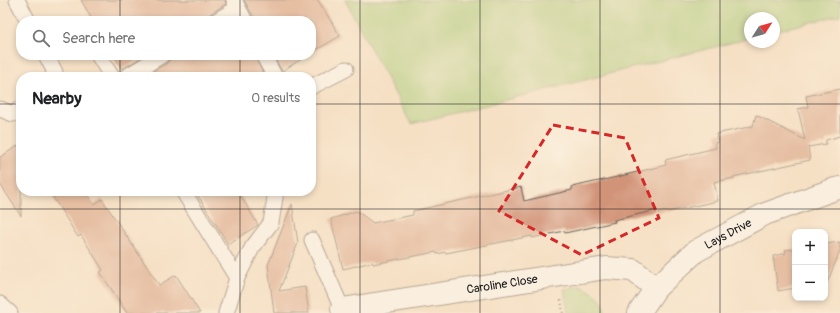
<!DOCTYPE html>
<meta charset="utf-8">
<style>
body{margin:0;font-family:Pangolin,sans-serif;background:#f2f2f2;color:#202124}
.controls{position:absolute;right:12px;bottom:12px;display:grid;overflow:hidden;border-radius:8px;box-shadow:0 2px 6px #0003}
.controls button{width:36px;height:36px;display:grid;place-items:center;padding:0;border:0;border-bottom:1px solid #e0e0e0;background:#fff;color:#202124;font:20px sans-serif}
.compass{position:absolute;left:744px;top:12px;width:36px;height:36px;border-radius:50%;background:#fff;box-shadow:0 2px 6px #0003;rotate:54deg}
.list{margin:0;padding:0;list-style:none}
h2{display:flex;justify-content:space-between;align-items:center;height:52px;margin:0;padding:0 16px;font-size:17px}
h2 small{font-size:13px;font-weight:400;color:#757577}
.icon{flex:none;width:22px;height:22px;fill:none;stroke:currentColor;stroke-width:2;stroke-linecap:round;stroke-linejoin:round}
.map{position:relative;flex:none;width:840px;height:313px;overflow:hidden}
.search{position:absolute;background:#fff;box-shadow:0 2px 6px #0003;left:16px;top:16px;width:300px;height:44px;display:flex;align-items:center;gap:10px;box-sizing:border-box;padding:0 14px;border-radius:16px;color:#757577;font-size:15px}
.panel{position:absolute;background:#fff;box-shadow:0 2px 6px #0003;left:16px;top:72px;width:300px;height:124px;border-radius:16px}
.map>svg:first-child{display:block}
.green{fill:#a5cf7b;stroke:#60764c}
.building{fill:#d29479}
.lines{fill:none;stroke-linecap:round;stroke-linejoin:round}
.service-casing{stroke:#686157;stroke-width:17}
.minor-casing{stroke:#686157;stroke-width:24}
.path{stroke:#686157;stroke-width:2.5;stroke-dasharray:1 3;stroke-linecap:butt}
.service{stroke:#fff;stroke-width:15}
.minor{stroke:#fff;stroke-width:22}
.marked{fill:none;stroke:#d62828;stroke-width:3;stroke-dasharray:8 5;stroke-linejoin:round}
.grid{fill:none;stroke:#1c1c1c;stroke-width:1;stroke-opacity:0.55}
.labels{text-anchor:middle;stroke-width:3;stroke-linejoin:round;paint-order:stroke}
.street-label{font-size:12px;fill:#1c1c1c;stroke:#fcf5e5}
</style>
<div class="map">
<svg width="840" height="313" viewBox="0 0 840 313">
<rect width="100%" height="100%" fill="#fcf5e5"/>
<filter id="ink" filterUnits="userSpaceOnUse"><feTurbulence type="fractalNoise" baseFrequency=".025" numOctaves="2"/><feDisplacementMap in="SourceGraphic" scale="8" xChannelSelector="R" yChannelSelector="G"/><feConvolveMatrix kernelMatrix="1 2 1 2 8 2 1 2 1" color-interpolation-filters="sRGB"/></filter>
<filter id="wash" filterUnits="userSpaceOnUse"><feTurbulence type="fractalNoise" baseFrequency=".012" numOctaves="4" result="noise"/><feDisplacementMap in="SourceGraphic" scale="16" xChannelSelector="R" yChannelSelector="G"/><feGaussianBlur stdDeviation="0.9" result="paint"/><feColorMatrix in="noise" values="0 0 0 0 0 0 0 0 0 0 0 0 0 0 0 0 0 1.4 0 .05"/><feComposite in="paint" operator="in"/></filter>
<g filter="url(#wash)">
<rect width="100%" height="100%" fill="#f5e0c4"/>
<g class="green">
<path d="M 345,0 L 840,0 L 840,15 L 774,31 L 774,18 L 750,18 L 750,38 L 411,124 Z"/>
<path d="M 580,286 C 593,292 604,296 605,313 L 568,313 L 564,289 Z"/>
</g>
<g id="blocks">
<g class="building">
<path d="M 81,0 L 225,0 L 226,4 L 199,21 L 93,21 Z"/>
<path d="M 244,0 L 318,0 L 340,36 L 311,53 L 311,21 L 256,21 Z"/>
<path d="M 114,55 L 145,55 L 122,69 Z"/>
<path d="M 171,55 L 254,55 L 265,77 L 143,77 L 167,63 L 170,60 Z"/>
<path d="M 273,55 L 308,55 L 282,71 Z"/>
<path d="M 840,89 L 840,136 L 826,140 L 826,144 L 808,147 L 810,160 L 733,177 L 734,178 L 714,182 L 718,201 L 666,212 L 666,211 L 658,213 L 657,210 L 614,220 L 615,222 L 565,233 L 564,231 L 532,238 L 532,236 L 446,253 L 446,252 L 437,254 L 436,252 L 373,264 L 372,262 L 343,269 L 331,219 L 357,211 L 373,223 L 413,215 L 413,211 L 521,187 L 524,201 L 572,190 L 572,187 L 617,177 L 666,165 L 665,160 L 716,148 L 715,143 L 718,142 L 716,134 L 753,126 L 756,115 L 805,140 L 798,109 L 808,107 L 806,96 Z"/>
<path d="M 21,144 L 21,216 L 0,184 L 0,157 Z"/>
<path d="M 49,191 L 85,191 L 94,205 L 102,199 L 159,285 L 176,275 L 200,313 L 127,313 L 100,272 L 103,270 L 81,235 L 78,237 Z"/>
<path d="M 195,191 L 238,191 L 258,225 L 228,244 Z"/>
<path d="M 292,204 L 298,243 L 279,291 L 305,287 L 309,313 L 274,313 L 268,265 Z"/>
<path d="M 840,242 L 840,251 L 827,283 L 825,283 L 825,244 Z"/>
<path d="M 795,249 L 795,288 L 778,291 L 773,256 L 786,253 L 785,250 Z"/>
</g>
</g>
</g>
<g filter="url(#ink)">
<use href="#blocks" fill-opacity="0" stroke="#686157" stroke-width="1"/>
<g class="lines">
<defs>
<g id="service">
<path d="M 17,0 L 28,21"/>
<path d="M 234,0 L 245,21"/>
<path d="M 216,21 L 238,8"/>
<path d="M 46,55 L 55,72 L 52,77"/>
<path d="M 98,55 L 112,77"/>
<path d="M 263,55 L 275,77"/>
<path d="M 126,77 L 162,55"/>
<path d="M 311,87 L 346,69"/>
<path d="M 0,109 L 13,114 L 21,108"/>
<path d="M 183,191 L 237,278"/>
<path d="M 312,240 L 342,309 L 342,313"/>
<path d="M 0,304 L 10,313"/>
<path d="M 226,313 L 237,278 L 252,248 L 271,223 L 276,191"/>
</g>
<g id="minor">
<path id="s1" d="M 342,309 L 606,268 L 633,270 L 656,288"/>
<path id="s2" d="M 639,313 L 656,288 L 696,251 L 765,214 L 835,189 L 840,188"/>
</g>
</defs>
<use href="#service" class="service-casing"/>
<use href="#minor" class="minor-casing"/>
<path class="path" d="M 561,300 L 563,313"/>
<use href="#service" class="service"/>
<use href="#minor" class="minor"/>
</g>
</g>
<path d="M0 0H840V313H0ZM 553,125 L 625,138 L 659,218 L 582,255 L 499,211 Z" fill="#f5e0c4" fill-opacity=".55" fill-rule="evenodd"/>
<path class="marked" d="M 553,125 L 625,138 L 659,218 L 582,255 L 499,211 Z"/>
<path class="grid" d="M 120,0 L 120,21M 240,0 L 240,21M 360,0 L 360,313M 480,0 L 480,313M 600,0 L 600,313M 720,0 L 720,313M 120,55 L 120,77M 240,55 L 240,77M 0,104 L 21,104M 311,104 L 840,104M 120,191 L 120,313M 240,191 L 240,313M 0,209 L 840,209"/>
<g class="labels">
<g class="street-label">
<text dy="4" stroke="none"><textPath href="#s2" startOffset="121">Lays Drive</textPath></text>
<text dy="4" stroke="none"><textPath href="#s1" startOffset="162">Caroline Close</textPath></text>
</g>
</g>
</svg>
<div class="controls">
<button>+</button>
<button>−</button>
</div>
<svg class="compass" viewBox="-18 -18 36 36"><path d="M0-13l5 13h-10z" fill="#e53935"/><path d="M0 13l5-13h-10z" fill="#757577"/></svg>
<div class="search"><svg class="icon" aria-label="search" viewBox="0 0 24 24"><circle cx="10" cy="10" r="6"/><path d="M15 15l6 6"/></svg>Search here</div>
<section class="panel">
<h2>Nearby<small>0 results</small></h2>
<ul class="list">
</ul>
</section>
</div>
